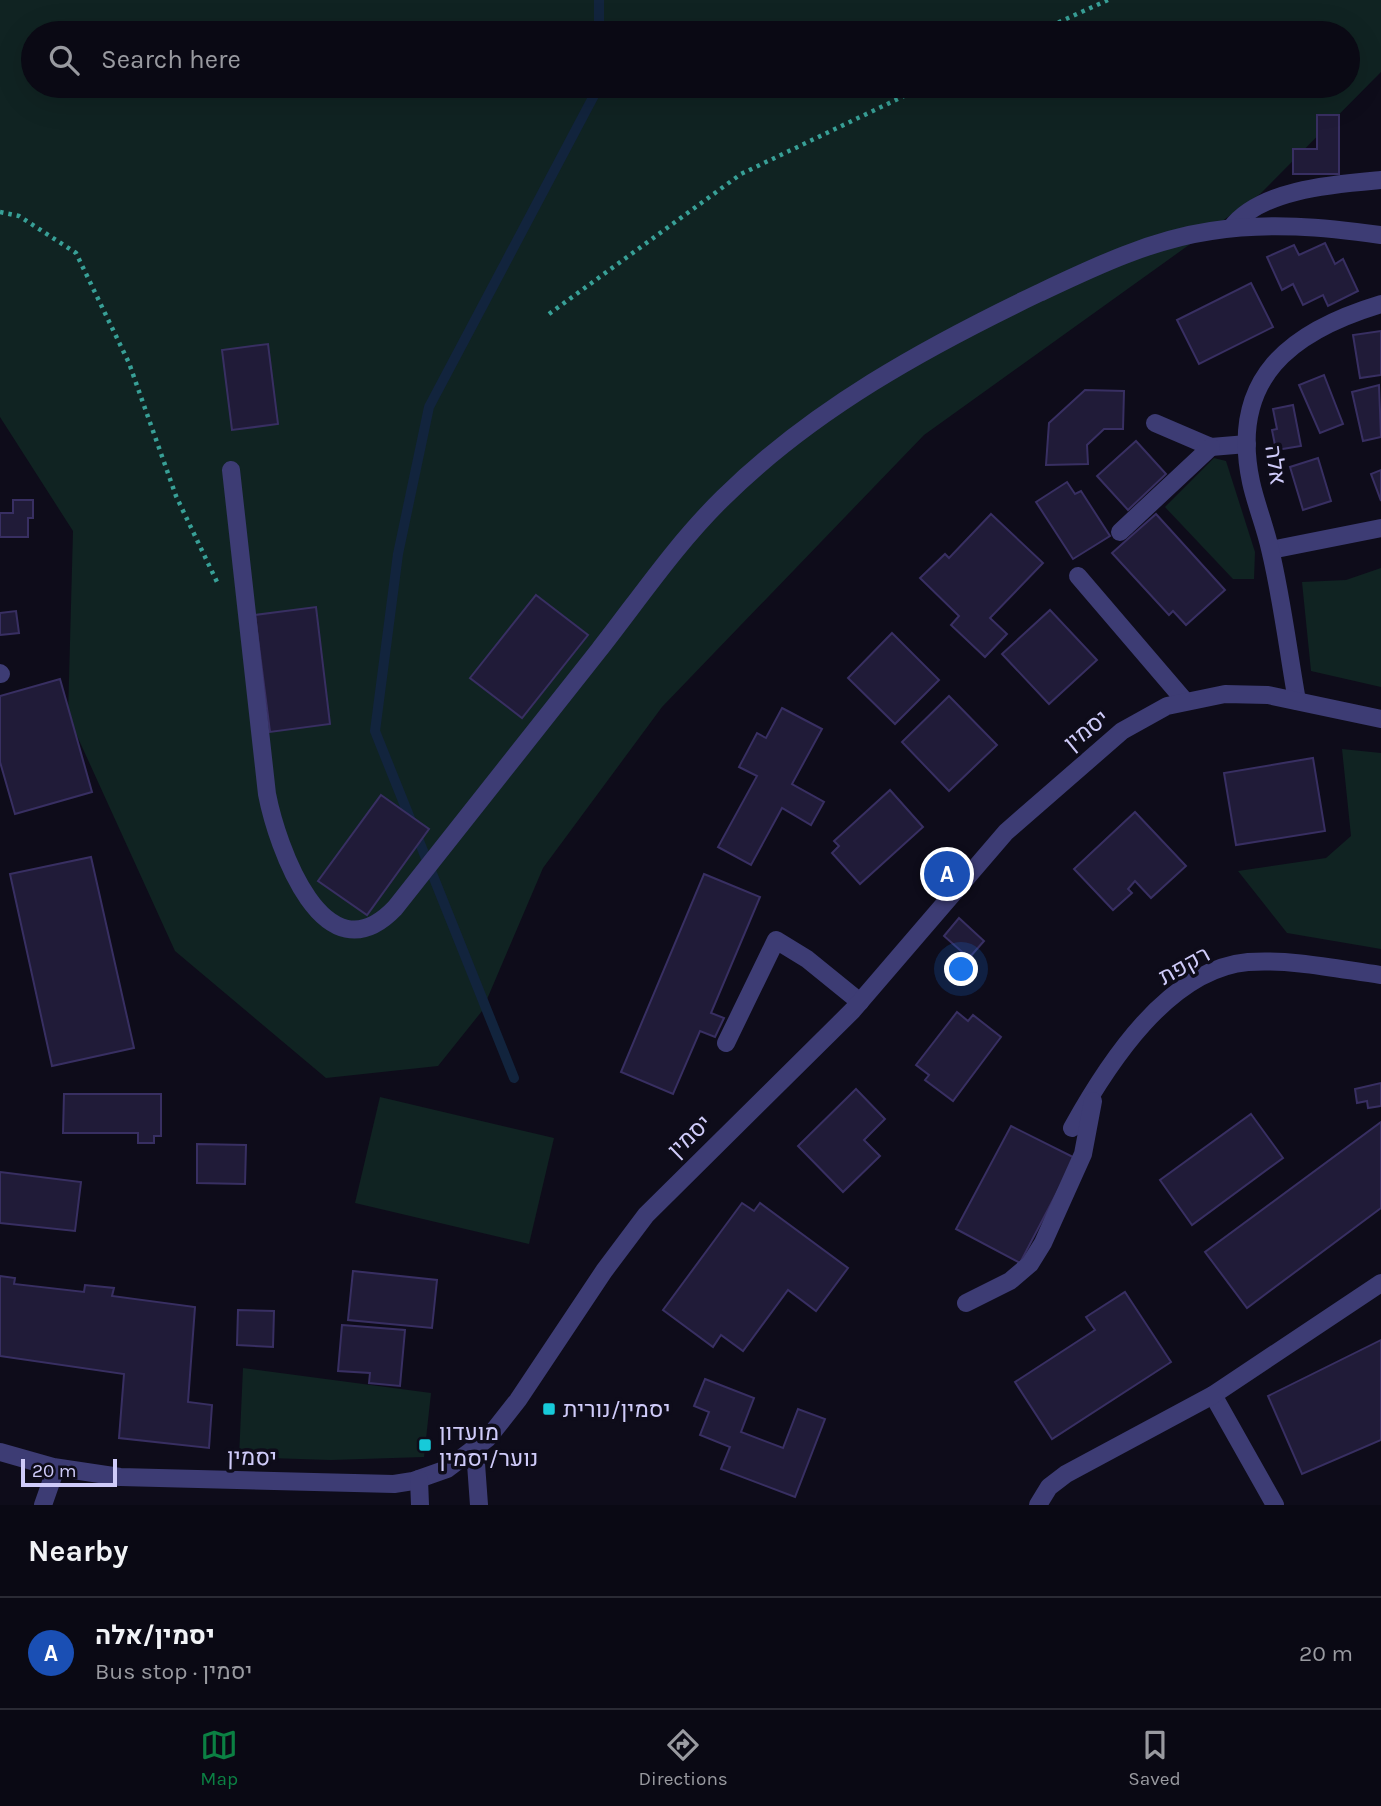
<!DOCTYPE html>
<meta charset="utf-8">
<style>
body{margin:0;font-family:Karla,Heebo,sans-serif;background:#13121d;color:#f1f3f6}
.scale{position:absolute;left:21px;bottom:18px;width:96px;box-sizing:border-box;padding-left:7px;border:4px solid #cfcbf9;border-top:0;font-size:19px;line-height:24px;white-space:nowrap;color:#cfcbf9;-webkit-text-stroke:5px #0e0c1a;paint-order:stroke}
.you{position:absolute;left:962px;top:970px;width:24px;height:24px;margin:-18px;border:5px solid #fff;border-radius:50%;background:#1a73e8;box-shadow:0 0 0 10px #1a73e833}
.badge{display:grid;place-items:center;width:46px;height:46px;border-radius:50%;background:#0b8043;color:#fff;font-size:23px;font-weight:700}
.pin{position:absolute;translate:-50% -50%;border:4px solid #fff;box-shadow:0 2px 7px #0006}
.list{margin:0;padding:0;list-style:none}
h2{display:flex;justify-content:space-between;align-items:center;height:91px;margin:0;padding:0 28px;font-size:30px}
h2 small{font-size:23px;font-weight:400;color:#999aa0}
.list li{display:grid;grid-template-columns:46px 1fr auto;gap:21px;align-items:center;box-sizing:border-box;height:112px;padding:0 28px;border-top:2px solid #2a2a34}
.list b{display:block;font-size:26px;white-space:nowrap}
.list p{margin:0;font-size:23px;white-space:nowrap;color:#999aa0}
.list em{font-size:23px;font-style:normal;color:#999aa0}
.icon{flex:none;width:38px;height:38px;fill:none;stroke:currentColor;stroke-width:2;stroke-linecap:round;stroke-linejoin:round}
.map{position:relative;flex:none;width:1381px;height:1505px;overflow:hidden}
.search{position:absolute;background:#0a0914;box-shadow:0 7px 28px #0002;left:21px;right:21px;top:21px;height:77px;display:flex;align-items:center;gap:18px;box-sizing:border-box;padding:0 24px;border-radius:38px;color:#999aa0;font-size:26px}
.sheet{height:203px;background:#0a0914}
nav{display:flex;justify-content:space-around;align-items:center;box-sizing:border-box;height:98px;border-top:2px solid #2a2a34;background:#0a0914;font-size:19px;color:#999aa0}
nav a{display:grid;justify-items:center;gap:4px}
nav .on{color:#0b8043}
.map>svg:first-child{display:block}
.green{fill:#102322;fill-rule:evenodd}
.lines{fill:none;stroke-linecap:round;stroke-linejoin:round}
.stream{stroke:#12243d;stroke-width:10}
.building{fill:#201b38;stroke:#382f62;stroke-width:2}
.path{stroke:#38a097;stroke-width:4.5;stroke-dasharray:3.5 5;stroke-linecap:butt}
.minor{stroke:#3d3c74;stroke-width:18}
.poi-dot{fill:#17cad9;stroke:#0e0c1a;stroke-width:2.5}
.labels{text-anchor:middle;stroke-width:7;stroke-linejoin:round;paint-order:stroke}
.street-label{font-size:23px;fill:#cfcbf9;stroke:#0e0c1a}
.poi-label{font-size:23px;fill:#cfcbf9;stroke:#0e0c1a;text-anchor:start}
</style>
<div class="map">
<svg width="1381" height="1505" viewBox="0 0 1381 1505">
<rect width="100%" height="100%" fill="#0e0c1a"/>
<g class="green">
<path d="M 0,0 L 1381,0 L 1381,72 L 1260,194 L 924,435 L 662,707 L 543,868 L 482,1011 L 438,1066 L 326,1078 L 175,951 L 68,716 L 73,531 L 0,417 ZM 33,33 L 1348,33 L 1348,86 L 33,86 Z"/>
<path d="M 1214,458 L 1226,461 L 1255,552 L 1254,579 L 1233,579 L 1165,507 Z"/>
<path d="M 1381,568 L 1381,687 L 1311,671 L 1302,582 L 1346,580 Z"/>
<path d="M 1342,749 L 1381,753 L 1381,949 L 1287,933 L 1238,871 L 1326,858 L 1351,836 Z"/>
<path d="M 380,1097 L 554,1138 L 529,1244 L 355,1203 Z"/>
<path d="M 243,1368 L 431,1393 L 424,1457 L 331,1460 L 239,1457 Z"/>
</g>
<g class="lines">
<g class="stream">
<path d="M 599,0 L 599,33"/>
<path d="M 514,1078 L 375,731 L 398,554 L 429,407 L 599,86"/>
</g>
</g>
<g class="building">
<path d="M 1317,115 L 1339,115 L 1339,174 L 1293,174 L 1293,149 L 1317,149 Z"/>
<path d="M 1325,243 L 1335,264 L 1343,259 L 1358,291 L 1328,306 L 1323,295 L 1303,305 L 1293,284 L 1282,290 L 1267,257 L 1294,245 L 1299,255 Z"/>
<path d="M 1251,283 L 1273,327 L 1199,364 L 1177,320 Z"/>
<path d="M 1381,331 L 1381,375 L 1360,378 L 1353,335 Z"/>
<path d="M 268,344 L 278,424 L 232,430 L 222,350 Z"/>
<path d="M 1324,375 L 1343,424 L 1320,433 L 1299,385 Z"/>
<path d="M 1379,385 L 1381,437 L 1363,441 L 1352,392 Z"/>
<path d="M 1085,390 L 1124,391 L 1123,429 L 1104,429 L 1087,445 L 1088,464 L 1046,465 L 1049,423 Z"/>
<path d="M 1293,405 L 1301,446 L 1276,450 L 1272,430 L 1277,429 L 1273,409 Z"/>
<path d="M 1136,441 L 1166,474 L 1128,510 L 1097,476 Z"/>
<path d="M 1318,458 L 1331,501 L 1303,510 L 1290,467 Z"/>
<path d="M 1381,470 L 1381,501 L 1371,474 Z"/>
<path d="M 1067,482 L 1075,494 L 1081,491 L 1110,536 L 1073,559 L 1036,502 Z"/>
<path d="M 13,500 L 33,500 L 33,518 L 28,518 L 28,537 L 0,537 L 0,513 L 13,513 Z"/>
<path d="M 991,514 L 1043,563 L 990,618 L 1007,634 L 985,657 L 951,625 L 959,616 L 920,578 L 945,554 L 949,558 Z"/>
<path d="M 1156,514 L 1225,590 L 1186,625 L 1173,611 L 1169,615 L 1112,553 Z"/>
<path d="M 536,595 L 588,635 L 522,718 L 470,678 Z"/>
<path d="M 316,607 L 330,724 L 270,732 L 255,615 Z"/>
<path d="M 1050,610 L 1097,660 L 1049,704 L 1002,654 Z"/>
<path d="M 16,611 L 19,633 L 0,635 L 0,613 Z"/>
<path d="M 892,633 L 939,680 L 895,724 L 848,678 Z"/>
<path d="M 60,679 L 92,792 L 15,814 L 0,762 L 0,696 Z"/>
<path d="M 949,696 L 997,745 L 949,791 L 902,742 Z"/>
<path d="M 782,708 L 822,729 L 792,784 L 824,802 L 811,825 L 782,808 L 751,865 L 718,847 L 757,776 L 739,767 L 757,733 L 766,738 Z"/>
<path d="M 1313,758 L 1325,831 L 1236,845 L 1224,773 Z"/>
<path d="M 890,790 L 923,827 L 860,884 L 832,853 L 839,846 L 834,841 Z"/>
<path d="M 381,795 L 429,829 L 367,915 L 318,881 Z"/>
<path d="M 1135,812 L 1186,866 L 1151,898 L 1135,881 L 1128,889 L 1132,893 L 1113,910 L 1074,869 Z"/>
<path d="M 91,857 L 134,1048 L 52,1066 L 10,874 Z"/>
<path d="M 704,874 L 760,897 L 711,1013 L 724,1018 L 715,1037 L 700,1031 L 673,1094 L 621,1072 Z"/>
<path d="M 959,918 L 984,941 L 969,958 L 944,936 Z"/>
<path d="M 957,1012 L 968,1021 L 973,1015 L 1001,1037 L 953,1101 L 925,1080 L 929,1075 L 916,1065 Z"/>
<path d="M 1381,1083 L 1381,1106 L 1368,1108 L 1367,1101 L 1357,1103 L 1355,1089 Z"/>
<path d="M 856,1089 L 885,1119 L 864,1140 L 880,1156 L 843,1192 L 798,1146 Z"/>
<path d="M 64,1094 L 161,1094 L 161,1136 L 154,1136 L 154,1143 L 138,1143 L 138,1133 L 63,1133 Z"/>
<path d="M 1251,1114 L 1283,1158 L 1192,1225 L 1160,1180 Z"/>
<path d="M 1381,1122 L 1381,1208 L 1247,1308 L 1205,1252 Z"/>
<path d="M 1011,1126 L 1075,1158 L 1020,1263 L 956,1229 Z"/>
<path d="M 197,1144 L 246,1145 L 245,1184 L 197,1183 Z"/>
<path d="M 0,1172 L 81,1182 L 75,1231 L 0,1223 Z"/>
<path d="M 742,1203 L 754,1211 L 760,1203 L 848,1268 L 816,1311 L 788,1290 L 743,1351 L 721,1335 L 713,1347 L 663,1310 Z"/>
<path d="M 353,1271 L 437,1280 L 432,1328 L 348,1320 Z"/>
<path d="M 0,1276 L 15,1278 L 14,1284 L 84,1292 L 85,1285 L 114,1288 L 112,1296 L 195,1307 L 188,1402 L 212,1405 L 209,1448 L 119,1438 L 124,1374 L 0,1356 Z"/>
<path d="M 1125,1292 L 1171,1362 L 1052,1439 L 1015,1382 L 1095,1330 L 1086,1317 Z"/>
<path d="M 238,1310 L 274,1311 L 273,1347 L 237,1345 Z"/>
<path d="M 342,1325 L 405,1330 L 400,1386 L 369,1383 L 370,1373 L 338,1371 Z"/>
<path d="M 1381,1340 L 1381,1440 L 1302,1474 L 1268,1396 Z"/>
<path d="M 705,1379 L 754,1398 L 741,1432 L 783,1448 L 798,1409 L 825,1419 L 795,1497 L 721,1469 L 730,1447 L 700,1435 L 709,1412 L 694,1406 Z"/>
</g>
<g class="lines">
<g class="path">
<path d="M 1035,33 L 1108,0"/>
<path d="M 0,212 L 19,216 L 76,253 L 129,363 L 176,496 L 217,582"/>
<path d="M 549,314 L 741,174 L 925,86"/>
</g>
<g class="minor">
<path d="M 1231,228 C 1260,189 1335,184 1381,180"/>
<path d="M 1155,423 L 1211,447 L 1247,444"/>
<path d="M 231,470 L 267,794 C 277,846 324,982 395,908 C 463,822 531,736 599,650 C 639,599 676,544 723,498 C 813,409 926,347 1039,293 C 1094,267 1150,240 1211,231 C 1268,222 1324,227 1381,235"/>
<path d="M 1120,532 L 1211,447"/>
<path d="M 1271,550 L 1381,528"/>
<path d="M 1078,576 L 1185,701"/>
<path d="M 0,673 L 1,674"/>
<path d="M 1297,701 C 1288,650 1282,599 1270,549 C 1265,526 1256,505 1251,482 C 1229,378 1291,331 1381,304"/>
<path d="M 726,1043 L 776,940 L 807,959 L 860,1002"/>
<path d="M 1072,1128 C 1107,1065 1168,969 1248,962 C 1292,959 1338,969 1381,975"/>
<path d="M 966,1303 L 1010,1281 L 1030,1264 L 1043,1243 L 1083,1154 L 1093,1101"/>
<path d="M 1213,1395 L 1275,1505"/>
<path d="M 475,1450 L 479,1505"/>
<path d="M 0,1452 L 53,1467 L 120,1477 L 394,1484 L 413,1481 L 447,1469 L 488,1438 L 518,1400 L 604,1271 L 646,1215 L 853,1010 L 1006,832 L 1122,731 L 1167,706 L 1225,694 L 1268,695 L 1381,719"/>
<path d="M 419,1479 L 420,1505"/>
<path d="M 43,1505 L 56,1468"/>
<path d="M 1038,1505 L 1049,1487 L 1066,1474 L 1213,1395 L 1381,1283"/>
</g>
</g>
<g class="poi-dot">
<rect x="542" y="1402" width="14" height="14" rx="3.5"/>
<rect x="418" y="1438" width="14" height="14" rx="3.5"/>
</g>
<g class="labels">
<g class="street-label">
<text transform="translate(1276 465) rotate(82)" y="8">אלה</text>
<text transform="translate(1086 730) rotate(-39)" y="8">יסמין</text>
<text transform="translate(1184 965) rotate(-29)" y="8">רקפת</text>
<text transform="translate(689 1136) rotate(-44)" y="8">יסמין</text>
<text transform="translate(252 1457) rotate(1)" y="8">יסמין</text>
</g>
<g class="poi-label">
<text x="563" y="1417">יסמין/נורית</text>
<text x="439" y="1440">מועדון<tspan x="439" dy="26">נוער/יסמין</tspan></text>
</g>
</g>
</svg>
<div class="scale">20 m</div>
<div class="you"></div>
<div class="pin badge" style="left:947px;top:874px;background:#1a4fb4">A</div>
<div class="search"><svg class="icon" aria-label="search" viewBox="0 0 24 24"><circle cx="10" cy="10" r="6"/><path d="M15 15l6 6"/></svg>Search here</div>
</div>
<section class="sheet">
<h2>Nearby<small></small></h2>
<ul class="list">
<li><span class="badge" style="background:#1a4fb4">A</span><div><b>יסמין/אלה</b><p>Bus stop · יסמין</p></div><em>20 m</em></li>
</ul>
</section>
<nav>
<a class="on"><svg class="icon" aria-label="map" viewBox="0 0 24 24"><path d="M3 6l6-2 6 2 6-2v14l-6 2-6-2-6 2zM9 4v14M15 6v14"/></svg>Map</a>
<a><svg class="icon" aria-label="directions" viewBox="0 0 24 24"><path d="M12 3l9 9-9 9-9-9zM9 14v-3h6M13 9l2 2-2 2"/></svg>Directions</a>
<a><svg class="icon" aria-label="saved" viewBox="0 0 24 24"><path d="M7 4h10v16l-5-4-5 4z"/></svg>Saved</a>
</nav>
